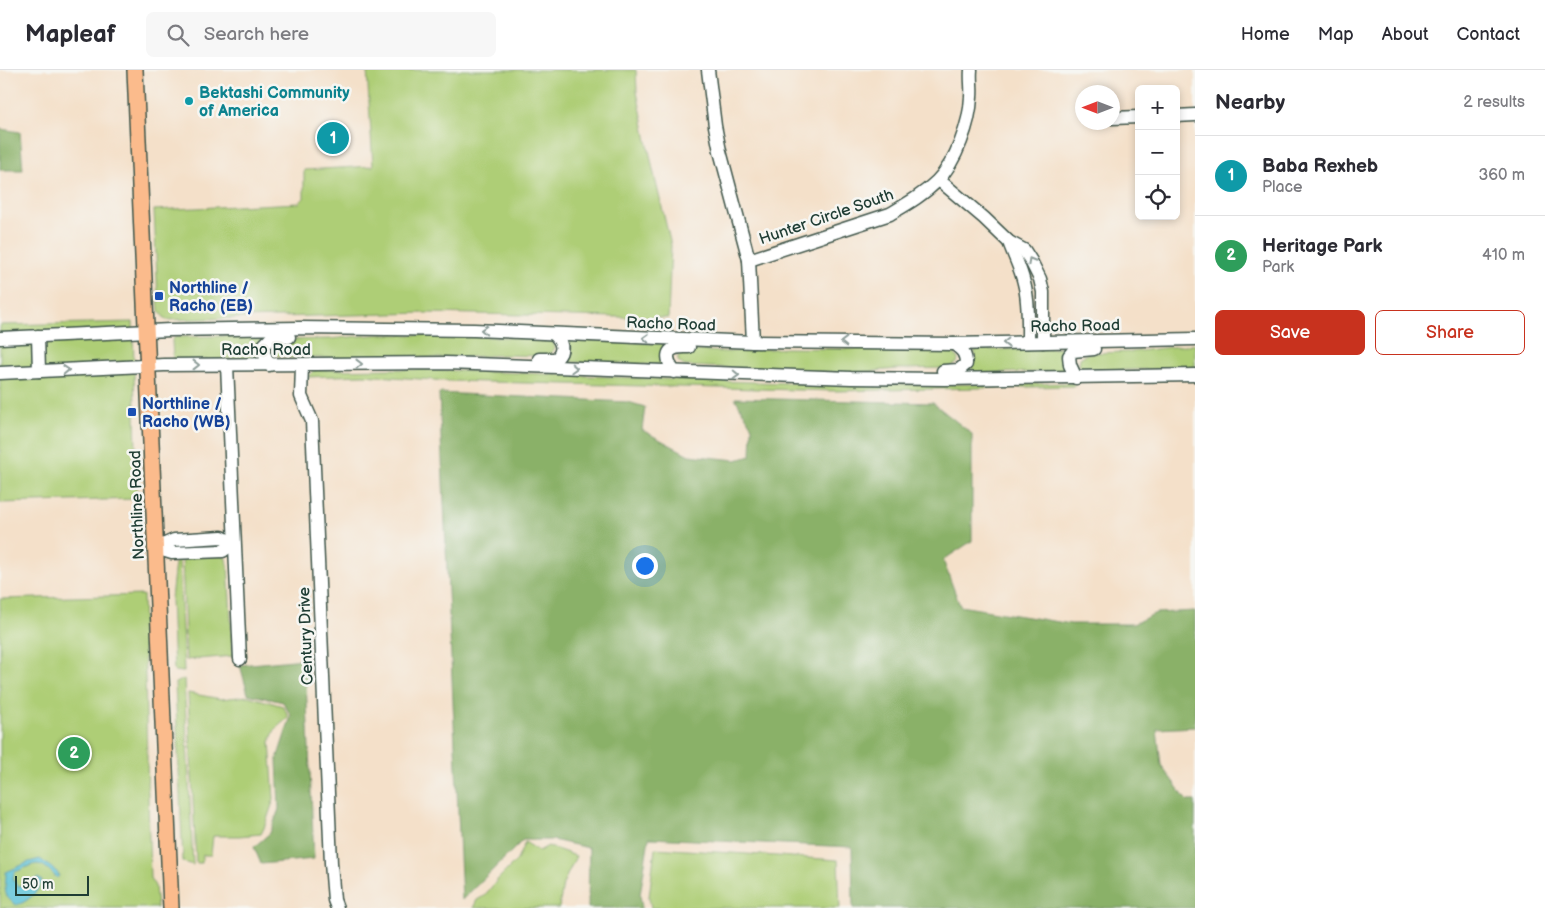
<!DOCTYPE html>
<meta charset="utf-8">
<style>
body{margin:0;font-family:"Balsamiq Sans",sans-serif;background:#f7f7f7;color:#2b2b33}
.controls{position:absolute;right:15px;top:15px;display:grid;overflow:hidden;border-radius:8px;box-shadow:0 2px 8px #0003}
.controls button{width:45px;height:45px;display:grid;place-items:center;padding:0;border:0;border-bottom:1px solid #e1e1e2;background:#fff;color:#2b2b33;font:25px sans-serif}
.compass{position:absolute;left:1075px;top:15px;width:45px;height:45px;border-radius:50%;background:#fff;box-shadow:0 2px 8px #0003;rotate:270deg}
.scale{position:absolute;left:15px;bottom:12px;width:74px;box-sizing:border-box;padding-left:5px;border:2px solid #1f3d34;border-top:0;font-size:14px;line-height:18px;white-space:nowrap;color:#1f3d34;-webkit-text-stroke:4px #f6f6f2;paint-order:stroke}
.you{position:absolute;left:644px;top:495px;width:18px;height:18px;margin:-12px;border:4px solid #fff;border-radius:50%;background:#1a73e8;box-shadow:0 0 0 8px #1a73e833}
.badge{display:grid;place-items:center;width:32px;height:32px;border-radius:50%;background:#c8321e;color:#fff;font-size:16px;font-weight:700}
.pin{position:absolute;translate:-50% -50%;border:2px solid #fff;box-shadow:0 1px 5px #0006}
.list{margin:0;padding:0;list-style:none}
h2{display:flex;justify-content:space-between;align-items:center;height:65px;margin:0;padding:0 20px;font-size:21px}
h2 small{font-size:16px;font-weight:400;color:#7c7c81}
.list li{display:grid;grid-template-columns:32px 1fr auto;gap:15px;align-items:center;box-sizing:border-box;height:80px;padding:0 20px;border-top:1px solid #e1e1e2}
.list b{display:block;font-size:19px;white-space:nowrap}
.list p{margin:0;font-size:16px;white-space:nowrap;color:#7c7c81}
.list em{font-size:16px;font-style:normal;color:#7c7c81}
.actions{display:flex;gap:10px;padding:15px 20px}
.actions a{flex:1;padding:11px 0;border:1px solid #c8321e;border-radius:8px;text-align:center;font-size:18px;color:#c8321e}
.actions .main{background:#c8321e;color:#fff}
.icon{flex:none;width:28px;height:28px;fill:none;stroke:currentColor;stroke-width:2;stroke-linecap:round;stroke-linejoin:round}
.map{position:relative;flex:none;width:1195px;height:838px;overflow:hidden}
header{display:flex;align-items:center;gap:30px;box-sizing:border-box;height:70px;padding:0 25px;background:#fff;border-bottom:1px solid #e1e1e2}
header strong{font-size:24px}
nav{display:flex;gap:28px;margin-inline-start:auto;font-size:18px}
.search{width:350px;height:45px;background:#f7f7f7;display:flex;align-items:center;gap:12px;box-sizing:border-box;padding:0 18px;border-radius:8px;color:#7c7c81;font-size:19px}
main{display:flex}
aside{flex:1;background:#fff}
.map>svg:first-child{display:block}
.green{fill:#aece76;stroke:#668655}
.forest{fill:#8ab167;stroke:#54774e}
.water{fill:#5bc2d8;stroke:#3d8086}
.lines{fill:none;stroke-linecap:round;stroke-linejoin:round}
.minor-casing{stroke:#3f554a;stroke-width:15}
.major-casing{stroke:#3f554a;stroke-width:18}
.minor{stroke:#fff;stroke-width:12}
.major{stroke:#fbbb8c;stroke-width:15}
.oneway{stroke:#8f9e9a}
.culture-dot{fill:#0f9aa8;stroke:#f6f6f2;stroke-width:2}
.transit-dot{fill:#1a4fb4;stroke:#f6f6f2;stroke-width:2}
.labels{text-anchor:middle;stroke-width:5;stroke-linejoin:round;paint-order:stroke}
.culture-label{font-size:16px;font-weight:bold;fill:#0d838f;stroke:#f6f6f2;text-anchor:start}
.street-label{font-size:16px;fill:#1f3d34;stroke:#f6f6f2}
.transit-label{font-size:16px;font-weight:bold;fill:#164399;stroke:#f6f6f2;text-anchor:start}
</style>
<header>
<strong>Mapleaf</strong>
<div class="search"><svg class="icon" aria-label="search" viewBox="0 0 24 24"><circle cx="10" cy="10" r="6"/><path d="M15 15l6 6"/></svg>Search here</div>
<nav><a>Home</a><a>Map</a><a>About</a><a>Contact</a></nav>
</header>
<main>
<div class="map">
<svg width="1195" height="838" viewBox="0 0 1195 838">
<rect width="100%" height="100%" fill="#f6f6f2"/>
<filter id="ink" filterUnits="userSpaceOnUse"><feTurbulence type="fractalNoise" baseFrequency=".02" numOctaves="2"/><feDisplacementMap in="SourceGraphic" scale="10" xChannelSelector="R" yChannelSelector="G"/><feConvolveMatrix kernelMatrix="1 2 1 2 8 2 1 2 1" color-interpolation-filters="sRGB"/></filter>
<filter id="wash" filterUnits="userSpaceOnUse"><feTurbulence type="fractalNoise" baseFrequency=".0096" numOctaves="4" result="noise"/><feDisplacementMap in="SourceGraphic" scale="20" xChannelSelector="R" yChannelSelector="G"/><feGaussianBlur stdDeviation="1.12" result="paint"/><feColorMatrix in="noise" values="0 0 0 0 0 0 0 0 0 0 0 0 0 0 0 0 0 1.4 0 .05"/><feComposite in="paint" operator="in"/></filter>
<g filter="url(#wash)">
<rect width="100%" height="100%" fill="#f4e0c9"/>
<g class="green">
<path d="M 367,0 L 636,0 L 637,22 L 653,100 L 671,175 L 668,248 L 426,243 L 166,250 L 159,241 L 158,231 L 154,140 L 299,133 L 304,128 L 304,100 L 373,96 Z"/>
<path d="M 133,252 L 137,429 L 0,433 L 0,255 Z"/>
<path d="M 382,264 L 543,268 L 543,270 L 553,272 L 555,278 L 551,284 L 544,286 L 503,285 L 453,288 L 288,288 L 287,286 L 278,286 L 274,281 L 277,274 L 285,270 L 329,269 Z"/>
<path d="M 260,265 L 262,267 L 259,275 L 259,288 L 197,290 L 173,289 L 172,270 L 175,267 Z"/>
<path d="M 570,269 L 665,274 L 666,275 L 662,285 L 663,295 L 568,292 Z"/>
<path d="M 1195,274 L 1195,298 L 1092,301 L 1092,299 L 1084,299 L 1079,295 L 1080,288 L 1088,283 L 1131,282 Z"/>
<path d="M 787,278 L 945,280 L 946,282 L 954,283 L 958,289 L 957,293 L 949,298 L 897,299 L 852,303 L 684,296 L 678,291 L 678,286 L 681,283 L 688,280 L 726,282 Z"/>
<path d="M 1061,278 L 1065,281 L 1063,291 L 1065,300 L 1063,302 L 972,303 L 970,302 L 974,293 L 975,280 Z"/>
<path d="M 391,299 C 512,301 632,309 753,312 C 858,315 964,315 1070,313 L 1073,313 L 1076,316 L 836,321 L 448,311 L 363,305 L 308,307 L 314,300 Z"/>
<path d="M 221,486 L 225,487 L 228,494 L 233,586 L 186,590 L 182,487 Z"/>
<path d="M 179,488 L 184,602 L 174,601 L 171,529 L 175,493 Z"/>
<path d="M 143,525 L 150,808 L 155,816 L 157,838 L 0,838 L 0,529 Z"/>
<path d="M 184,609 L 193,795 L 183,792 L 175,613 Z"/>
<path d="M 188,623 L 221,629 L 248,626 L 283,636 L 289,647 L 275,659 L 270,672 L 274,729 L 264,758 L 261,764 L 239,766 L 213,766 L 211,785 L 203,785 L 202,793 L 196,793 Z"/>
<path d="M 525,772 L 539,781 L 548,776 L 576,786 L 563,814 L 559,838 L 473,838 L 477,830 L 484,826 L 499,808 L 517,790 Z"/>
<path d="M 655,778 L 838,790 L 840,838 L 651,838 L 649,827 Z"/>
</g>
<g class="forest">
<path d="M 0,59 L 20,62 L 23,100 L 0,100 Z"/>
<path d="M 439,323 L 628,332 L 645,337 L 642,360 L 689,385 L 736,390 L 751,386 L 752,357 L 735,328 L 933,333 L 972,364 L 972,471 L 943,490 L 960,536 L 1071,554 L 1133,554 L 1156,543 L 1195,541 L 1195,657 L 1157,659 L 1161,695 L 1187,731 L 1195,731 L 1195,838 L 853,838 L 852,777 L 649,768 L 640,825 L 642,838 L 588,838 L 589,778 L 553,770 L 523,770 L 462,830 Z"/>
<path d="M 305,589 L 314,789 L 261,794 L 254,777 L 270,763 L 279,739 L 277,689 L 291,646 L 283,632 L 248,624 L 240,595 Z"/>
</g>
<path class="water" d="M 40,789 L 57,802 L 59,806 L 57,808 C 38,788 38,793 15,802 C 12,808 13,811 18,816 L 23,815 L 38,808 L 42,811 C 39,821 27,833 16,835 C 1,825 6,818 6,802 L 29,792 Z"/>
</g>
<g filter="url(#ink)">
<g class="lines">
<defs>
<g id="minor">
<path d="M 708,0 L 715,56 L 720,81 L 749,190 L 753,272"/>
<path d="M 1176,46 L 1195,45"/>
<path d="M 1112,48 L 1139,47"/>
<path d="M 939,110 L 984,148 L 1009,172 L 1024,180 L 1031,191 L 1040,209 L 1043,222 L 1043,272"/>
<path d="M 1009,172 C 1014,186 1021,199 1024,213 C 1029,232 1028,253 1028,272"/>
<path d="M 749,190 L 890,144 C 907,134 923,125 937,111 C 956,92 970,53 971,27 C 972,18 970,9 971,0"/>
<path d="M 38,266 L 39,301"/>
<path d="M 0,268 L 170,260 L 300,258 L 474,260 L 753,272 L 954,274 L 1195,269"/>
<path d="M 539,289 L 556,289 C 565,280 562,272 554,264"/>
<path d="M 227,295 L 240,589"/>
<path d="M 269,295 L 264,283 L 264,275 L 272,267 L 289,267"/>
<path d="M 302,295 L 301,326 L 312,351 L 331,793 L 334,830 L 337,838"/>
<path d="M 943,301 L 959,300 L 966,294 C 966,283 962,280 954,274"/>
<path d="M 674,302 C 663,284 667,276 689,277"/>
<path d="M 0,303 L 164,295 L 446,293 L 851,308 L 945,309 L 1195,305"/>
<path d="M 1076,308 L 1070,295 L 1069,286 L 1073,281 L 1094,279"/>
<path d="M 222,467 L 234,473 L 223,481 L 172,483 L 156,478 L 174,470 Z"/>
</g>
<path id="major" d="M 135,0 L 171,838"/>
</defs>
<use href="#minor" class="minor-casing"/>
<use href="#major" class="major-casing"/>
<use href="#minor" class="minor"/>
<use href="#major" class="major"/>
</g>
<defs><path id="oneway-chevron" d="M-2-3.5L2.5 0L-2 3.5" fill="none" stroke-width="1.6" stroke-linecap="round" stroke-linejoin="round" transform="scale(1.25)"/></defs>
<g class="oneway">
<use href="#oneway-chevron" transform="translate(1031 191) rotate(-120)"/>
<use href="#oneway-chevron" transform="translate(484 260) rotate(-177)"/>
<use href="#oneway-chevron" transform="translate(646 268) rotate(-177)"/>
<use href="#oneway-chevron" transform="translate(844 272) rotate(-179)"/>
<use href="#oneway-chevron" transform="translate(1006 273) rotate(179)"/>
<use href="#oneway-chevron" transform="translate(359 294) rotate(-1)"/>
<use href="#oneway-chevron" transform="translate(196 295)"/>
<use href="#oneway-chevron" transform="translate(574 298) rotate(2)"/>
<use href="#oneway-chevron" transform="translate(66 300) rotate(-2)"/>
<use href="#oneway-chevron" transform="translate(736 305) rotate(2)"/>
</g>
</g>
<circle class="culture-dot" cx="189" cy="31" r="5"/>
<g class="transit-dot">
<rect x="154" y="221" width="10" height="10" rx="2.5"/>
<rect x="127" y="337" width="10" height="10" rx="2.5"/>
</g>
<g class="labels">
<g class="culture-label">
<text x="199" y="28">Bektashi Community<tspan x="199" dy="18">of America</tspan></text>
</g>
<g class="street-label">
<text transform="translate(826 146) rotate(-19)" y="6">Hunter Circle South</text>
<text transform="translate(671 253) rotate(2)" y="6">Racho Road</text>
<text transform="translate(1075 255) rotate(-1)" y="6">Racho Road</text>
<text x="266" y="285">Racho Road</text>
<text transform="translate(136 435) rotate(-92)" y="6">Northline Road</text>
<text transform="translate(305 566) rotate(-92)" y="6">Century Drive</text>
</g>
<g class="transit-label">
<text x="169" y="223">Northline /<tspan x="169" dy="18">Racho (EB)</tspan></text>
<text x="142" y="339">Northline /<tspan x="142" dy="18">Racho (WB)</tspan></text>
</g>
</g>
</svg>
<div class="controls">
<button>+</button>
<button>−</button>
<button><svg class="icon" aria-label="locate" viewBox="0 0 24 24"><circle cx="12" cy="12" r="6"/><path d="M12 2v4M12 18v4M2 12h4M18 12h4"/></svg></button>
</div>
<svg class="compass" viewBox="-18 -18 36 36"><path d="M0-13l5 13h-10z" fill="#e53935"/><path d="M0 13l5-13h-10z" fill="#7c7c81"/></svg>
<div class="scale">50 m</div>
<div class="you"></div>
<div class="pin badge" style="left:333px;top:68px;background:#0f9aa8">1</div>
<div class="pin badge" style="left:74px;top:683px;background:#2e9e5b">2</div>
</div>
<aside>
<h2>Nearby<small>2 results</small></h2>
<ul class="list">
<li><span class="badge" style="background:#0f9aa8">1</span><div><b>Baba Rexheb</b><p>Place</p></div><em>360 m</em></li>
<li><span class="badge" style="background:#2e9e5b">2</span><div><b>Heritage Park</b><p>Park</p></div><em>410 m</em></li>
</ul>
<div class="actions"><a class="main">Save</a><a>Share</a></div>
</aside>
</main>
